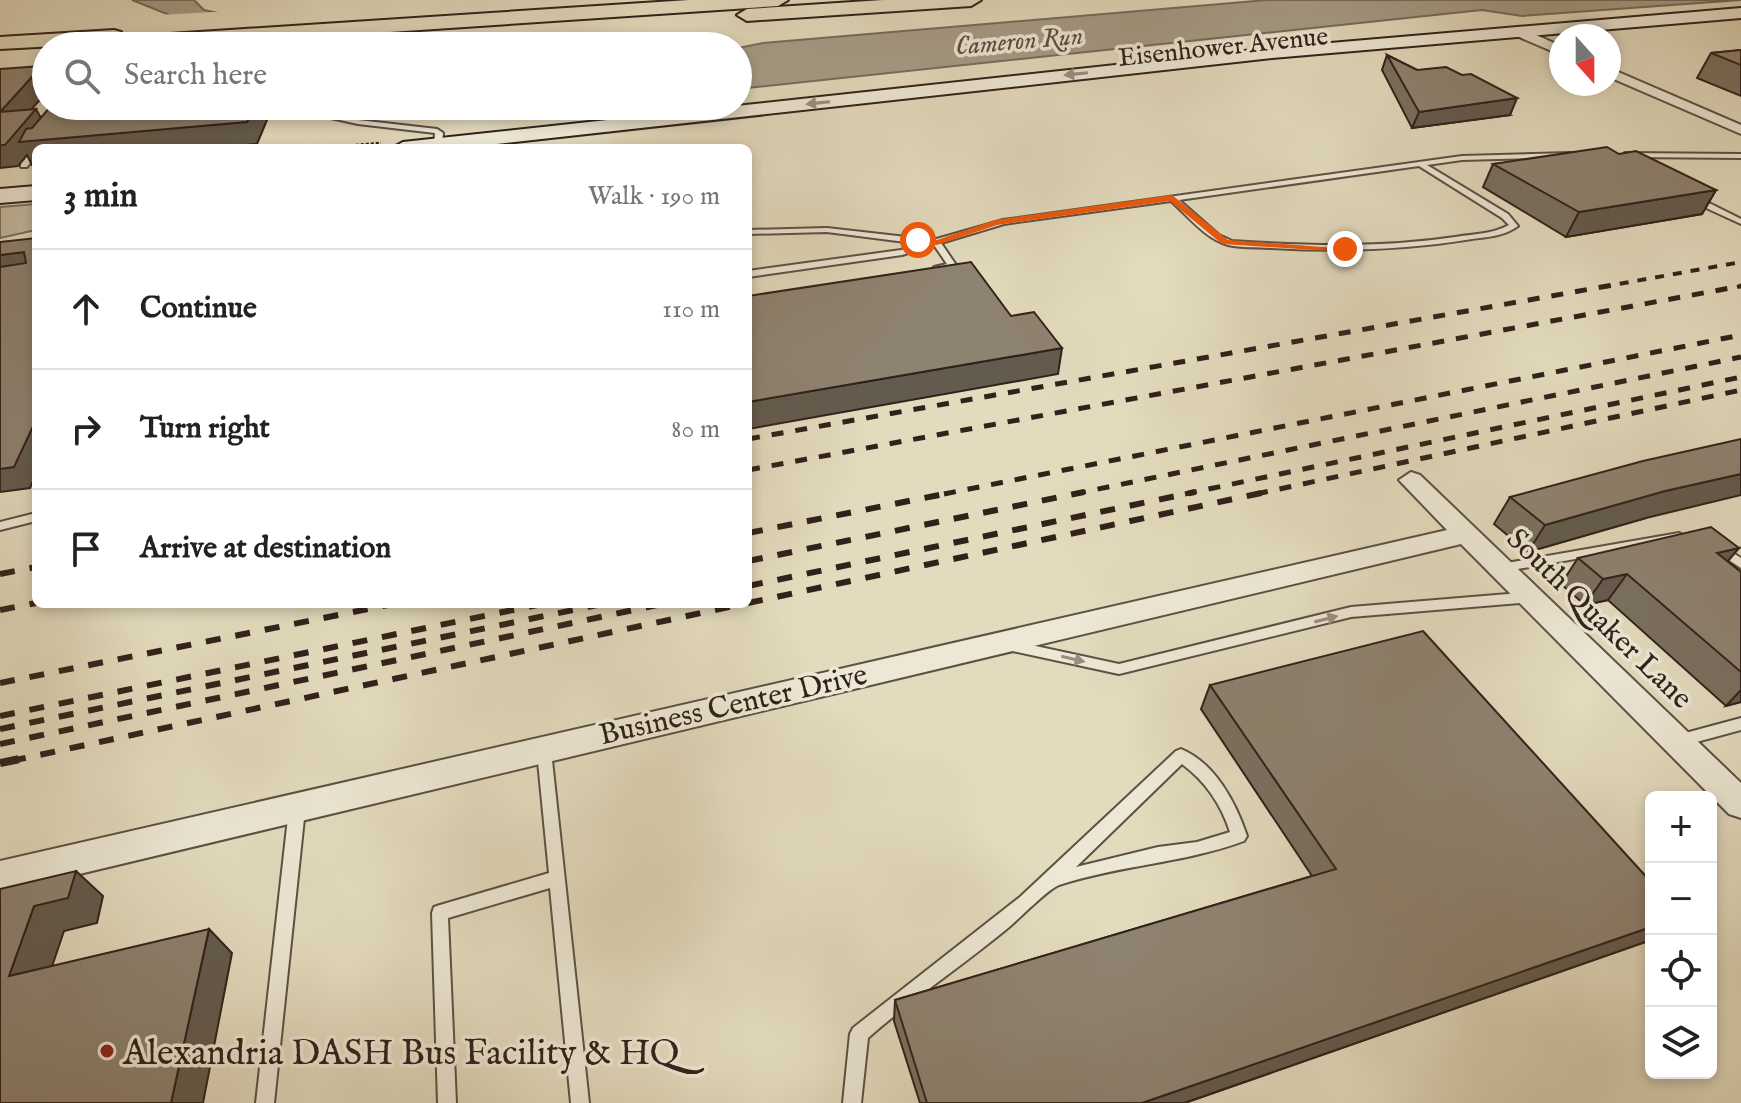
<!DOCTYPE html>
<meta charset="utf-8">
<style>
body{margin:0;font-family:"IM FELL English",serif;background:#f2f2f2;color:#222}
.controls{position:absolute;right:24px;bottom:24px;display:grid;overflow:hidden;border-radius:12px;box-shadow:0 4px 12px #0003}
.controls button{width:72px;height:72px;display:grid;place-items:center;padding:0;border:0;border-bottom:2px solid #e0e0e0;background:#fff;color:#222;font:40px sans-serif}
.compass{position:absolute;left:1549px;top:24px;width:72px;height:72px;border-radius:50%;background:#fff;box-shadow:0 4px 12px #0003;rotate:159deg}
.stop{position:absolute;width:24px;height:24px;margin:-18px;border:6px solid #ea580c;border-radius:50%;background:#fff}
.stop.end{background:#ea580c;border-color:#fff;box-shadow:0 2px 8px #0008}
.list{margin:0;padding:0;list-style:none}
h2{display:flex;justify-content:space-between;align-items:center;height:104px;margin:0;padding:0 32px;font-size:34px}
h2 small{font-size:26px;font-weight:400;color:#767676}
.list li{display:grid;grid-template-columns:52px 1fr auto;gap:24px;align-items:center;box-sizing:border-box;height:120px;padding:0 32px;border-top:2px solid #e0e0e0}
.list b{display:block;font-size:30px;white-space:nowrap}
.list em{font-size:26px;font-style:normal;color:#767676}
.icon{flex:none;width:44px;height:44px;fill:none;stroke:currentColor;stroke-width:2;stroke-linecap:round;stroke-linejoin:round}
.map{position:relative;flex:none;width:1741px;height:1103px;overflow:hidden}
.search{position:absolute;background:#fff;box-shadow:0 4px 12px #0003;left:32px;top:32px;width:720px;height:88px;display:flex;align-items:center;gap:20px;box-sizing:border-box;padding:0 28px;border-radius:44px;color:#767676;font-size:30px}
.panel{position:absolute;background:#fff;box-shadow:0 4px 12px #0003;left:32px;top:144px;width:720px;height:464px;border-radius:12px}
.map>svg:first-child{display:block}
.green{fill:#c5bba2;stroke:#7b6e5e;stroke-width:2}
.water{fill:#a69c87;stroke:#776b5c;stroke-width:2}
.pier{fill:#e3dbbe}
.lines{fill:none;stroke-linecap:round;stroke-linejoin:round}
.lane-casing{stroke:#5e5044;stroke-width:4}
.street-casing{stroke:#5e5044;stroke-width:4}
.secondary-casing{stroke:#31211b;stroke-width:4}
.highway-casing{stroke:#31211b;stroke-width:4}
.path{stroke:#31211b;stroke-width:3;stroke-dasharray:3 2;stroke-linecap:butt}
.lane{fill:#ede8d5;fill-rule:evenodd}
.street{fill:#ede8d5;fill-rule:evenodd}
.secondary{fill:#ede8d5;fill-rule:evenodd}
.highway{fill:#e3dbbe;fill-rule:evenodd}
.rail-far3{stroke:#31211b;stroke-width:4;stroke-dasharray:9 9;stroke-linecap:butt}
.rail-far2{stroke:#31211b;stroke-width:5;stroke-dasharray:12 12;stroke-linecap:butt}
.rail-far1{stroke:#31211b;stroke-width:6;stroke-dasharray:15 15;stroke-linecap:butt}
.rail{stroke:#31211b;stroke-width:8;stroke-dasharray:19 19;stroke-linecap:butt}
.wall{fill:#7a7060;stroke:#31211b;stroke-width:2}
.shaded-wall{fill:#635b4e;stroke:#31211b;stroke-width:2}
.building{fill:#8e8270;stroke:#31211b;stroke-width:2}
.oneway{fill:#988e81}
.route{fill:#ea580c}
.poi-dot{fill:#8f2418;stroke:#ede8d5;stroke-width:3}
.labels{text-anchor:middle;stroke-width:7;stroke-linejoin:round;paint-order:stroke}
.far-water-label{font-size:26px;font-style:italic;fill:#5a4c41;stroke:#ede8d5}
.far-street-label{font-size:26px;fill:#31211b;stroke:#ede8d5}
.street-label{font-size:30px;fill:#31211b;stroke:#ede8d5}
.near-poi-label{font-size:36px;fill:#31211b;stroke:#ede8d5;text-anchor:start}
</style>
<div class="map">
<svg width="1741" height="1103" viewBox="0 0 1741 1103">
<rect width="100%" height="100%" fill="#e3dbbe"/>
<filter id="stains"><feTurbulence type="fractalNoise" baseFrequency=".0025" numOctaves="4"/><feColorMatrix values="0 0 0 0 .2 0 0 0 0 .09 0 0 0 0 .02 0 0 0 .5 -.17"/></filter>
<radialGradient id="worn" r=".72"><stop offset=".6" stop-color="#630" stop-opacity="0"/><stop offset="1" stop-color="#630" stop-opacity=".3"/></radialGradient>
<path class="green" d="M 36,204 L 36,230 L 0,238 L 0,207 Z"/>
<g class="water">
<path d="M 132,0 L 194,0 L 204,10 L 256,21 L 237,42 Z"/>
<path d="M 1267,0 L 1741,0 L 1522,16 L 1482,10 L 738,89 L 738,48 L 763,43 Z"/>
</g>
<path class="pier" d="M 232,11 L 271,24 L 281,31 L 287,46 L 232,46 L 233,40 L 158,15 Z"/>
<g class="lines">
<defs>
<g id="lane">
<path d="M 276,106 L 289,106 L 358,120 L 437,129 L 443,133 L 442,145 L 438,147 L 434,145 L 435,133 L 358,124 Z"/>
<path d="M 33,149 L 36,149 L 36,155 L 27,167 L 21,167 L 21,163 Z"/>
<path d="M 1570,153 L 1573,153 L 1573,157 L 1462,160 L 1427,165 L 1508,214 L 1518,226 C 1505,236 1488,237 1472,239 C 1405,250 1339,252 1271,248 C 1257,247 1242,248 1228,245 C 1206,239 1188,216 1171,201 L 1004,224 L 941,243 L 956,265 L 937,272 L 934,271 L 934,267 L 947,264 L 934,245 L 902,255 L 748,277 L 748,271 L 901,250 L 921,244 L 827,232 L 748,234 L 748,230 L 827,228 L 933,240 L 1003,220 L 1462,156 ZM 1419,166 L 1502,218 L 1509,225 C 1493,234 1473,234 1455,237 C 1381,248 1307,246 1232,241 L 1219,235 L 1179,200 Z"/>
<path d="M 1625,153 L 1741,154 L 1741,158 L 1628,157 L 1625,157 Z"/>
<path d="M 1691,197 L 1697,197 L 1741,219 L 1741,224 L 1691,201 Z"/>
<path d="M 36,513 L 36,521 L 0,530 L 0,522 Z"/>
<path d="M 1679,533 L 1685,537 L 1683,540 L 1501,572 L 1495,568 L 1501,564 Z"/>
<path d="M 1719,544 L 1741,558 L 1741,568 L 1715,551 L 1713,548 Z"/>
<path d="M 1531,592 L 1535,594 L 1537,597 L 1535,600 L 1531,602 L 1351,617 L 1119,674 L 1008,650 L 1003,649 L 1001,645 L 1003,641 L 1008,640 L 1119,664 L 1351,607 Z"/>
<path d="M 1741,718 L 1741,730 L 1678,747 L 1673,745 L 1671,741 L 1673,737 L 1678,735 Z"/>
<path d="M 544,745 L 549,747 L 551,751 L 589,1103 L 571,1103 L 550,888 L 448,918 L 456,1103 L 438,1103 L 432,913 L 434,907 L 440,905 L 549,873 L 537,751 L 539,747 Z"/>
<path d="M 1181,749 C 1215,763 1236,803 1247,836 L 1244,841 C 1185,863 1120,865 1059,885 C 1047,890 1020,918 1008,928 C 962,966 912,999 868,1038 L 861,1103 L 843,1103 L 850,1034 L 853,1028 L 1020,897 L 1176,751 ZM 1182,764 C 1205,781 1221,804 1230,832 L 1197,842 L 1158,847 L 1076,867 Z"/>
<path d="M 297,802 L 302,804 L 305,809 L 274,1103 L 256,1103 L 289,809 L 292,804 Z"/>
</g>
<g id="street">
<path d="M 1512,28 L 1520,28 L 1561,46 L 1561,55 L 1512,34 Z"/>
<path d="M 1609,68 L 1741,125 L 1741,134 L 1609,77 Z"/>
<path d="M 1411,472 L 1420,475 L 1741,783 L 1741,818 L 1729,814 L 1461,544 L 0,893 L 0,861 L 1447,530 L 1399,480 Z"/>
</g>
<g id="secondary">
<path d="M 1741,8 L 1741,18 L 1272,58 L 461,148 L 392,148 L 403,142 L 1272,48 Z"/>
<path d="M 36,186 L 36,200 L 0,203 L 0,189 Z"/>
</g>
<g id="highway">
<path d="M 689,0 L 788,0 L 778,6 L 181,46 L 75,45 L 0,49 L 0,37 L 114,30 L 121,32 L 124,37 Z"/>
<path d="M 883,0 L 981,0 L 971,6 L 747,21 L 737,15 L 747,9 Z"/>
</g>
</defs>
<use href="#lane" class="lane-casing"/>
<use href="#street" class="street-casing"/>
<use href="#secondary" class="secondary-casing"/>
<use href="#highway" class="highway-casing"/>
<path class="path" d="M 326,148 L 381,143"/>
<use href="#lane" class="lane"/>
<use href="#street" class="street"/>
<use href="#secondary" class="secondary"/>
<use href="#highway" class="highway"/>
<g class="rail-far3">
<path d="M 1602,287 L 1741,262"/>
<path d="M 1737,287 L 1741,286"/>
</g>
<g class="rail-far2">
<path d="M 748,439 L 1613,285"/>
<path d="M 748,470 L 1741,286"/>
<path d="M 944,494 L 1741,335"/>
<path d="M 1074,494 L 1741,357"/>
<path d="M 1185,494 L 1741,377"/>
<path d="M 1256,494 L 1741,390"/>
</g>
<g class="rail-far1">
<path d="M 748,533 L 954,492"/>
<path d="M 748,561 L 1084,492"/>
<path d="M 0,574 L 36,567"/>
<path d="M 748,586 L 1195,492"/>
<path d="M 748,603 L 1266,492"/>
<path d="M 0,610 L 36,603"/>
<path d="M 0,683 L 393,604"/>
<path d="M 0,716 L 542,604"/>
<path d="M 0,729 L 602,604"/>
<path d="M 0,744 L 662,604"/>
<path d="M 11,761 L 743,604"/>
</g>
<path class="rail" d="M 0,763 L 20,759"/>
</g>
<g class="wall">
<path d="M 1741,50 L 1741,96 L 1697,78 L 1711,53 Z"/>
<path d="M 1387,55 L 1417,70 L 1510,115 L 1412,128 L 1382,70 Z"/>
<path d="M 1619,154 L 1716,190 L 1702,214 L 1566,237 L 1483,187 L 1493,164 Z"/>
<path d="M 1510,497 L 1646,518 L 1528,552 L 1494,524 Z"/>
<path d="M 1578,558 L 1727,561 L 1741,572 L 1741,702 L 1726,706 L 1608,600 L 1585,605 L 1561,584 Z"/>
<path d="M 1210,685 L 1651,940 L 1185,1103 L 920,1103 L 894,1021 L 895,1000 L 1312,876 L 1201,709 Z"/>
</g>
<g class="shaded-wall">
<path d="M 42,66 L 46,73 L 46,93 L 11,132 L 0,112 Z"/>
<path d="M 1517,98 L 1510,115 L 1412,128 L 1419,112 Z"/>
<path d="M 255,106 L 262,106 L 267,120 L 257,144 L 213,148 L 36,148 L 36,164 L 32,165 L 27,155 L 18,166 L 0,168 L 0,145 L 36,109 L 47,129 Z"/>
<path d="M 1716,190 L 1702,214 L 1566,237 L 1579,212 Z"/>
<path d="M 24,252 L 36,271 L 0,276 L 0,255 Z"/>
<path d="M 1062,348 L 1058,374 L 748,429 L 748,402 Z"/>
<path d="M 36,420 L 36,474 L 30,488 L 0,492 L 0,469 Z"/>
<path d="M 1741,474 L 1741,495 L 1646,518 L 1528,552 L 1545,525 L 1665,491 Z"/>
<path d="M 1739,548 L 1718,573 L 1717,553 Z"/>
<path d="M 1627,574 L 1608,600 L 1585,605 L 1603,579 Z"/>
<path d="M 1741,690 L 1741,702 L 1726,706 Z"/>
<path d="M 76,871 L 103,896 L 97,923 L 64,931 L 41,999 L 9,976 L 34,906 Z"/>
<path d="M 1651,927 L 1651,940 L 1184,1103 L 1142,1103 Z"/>
<path d="M 209,929 L 232,953 L 203,1103 L 171,1103 Z"/>
</g>
<g class="building">
<path d="M 1741,50 L 1741,65 L 1711,53 Z"/>
<path d="M 1387,55 L 1417,70 L 1446,67 L 1462,75 L 1471,74 L 1517,98 L 1419,112 Z"/>
<path d="M 42,66 L 0,112 L 0,69 Z"/>
<path d="M 51,106 L 255,106 L 247,122 L 19,142 L 26,129 L 32,128 Z"/>
<path d="M 36,109 L 5,145 L 0,145 L 0,112 Z"/>
<path d="M 1607,147 L 1619,154 L 1636,151 L 1716,190 L 1579,212 L 1493,164 Z"/>
<path d="M 36,238 L 36,420 L 14,467 L 0,469 L 0,267 L 26,263 L 24,252 L 0,255 L 0,242 Z"/>
<path d="M 971,262 L 1011,316 L 1034,312 L 1062,348 L 748,402 L 748,296 Z"/>
<path d="M 1741,439 L 1741,474 L 1665,491 L 1545,525 L 1510,497 L 1643,461 Z"/>
<path d="M 1711,527 L 1739,548 L 1717,553 L 1741,572 L 1741,672 L 1627,574 L 1603,579 L 1578,558 Z"/>
<path d="M 1423,631 L 1651,882 L 1651,927 L 1142,1103 L 927,1103 L 895,1000 L 1336,869 L 1210,685 Z"/>
<path d="M 76,871 L 68,898 L 34,906 L 9,976 L 209,929 L 171,1103 L 0,1103 L 0,889 Z"/>
</g>
<defs><path id="oneway-solid" d="M-6-.8H1V-3.2L6.5 0L1 3.2V.8H-6Z" transform="scale(2)"/></defs>
<g class="oneway">
<use href="#oneway-solid" transform="translate(1076 74) rotate(174)"/>
<use href="#oneway-solid" transform="translate(818 103) rotate(174)"/>
<use href="#oneway-solid" transform="translate(1326 619) rotate(-14)"/>
<use href="#oneway-solid" transform="translate(1073 659) rotate(13)"/>
</g>
<path class="route" d="M 1172,195 L 1228,240 L 1349,249 L 1345,252 L 1222,244 L 1170,201 L 997,225 L 937,245 L 914,240 L 937,240 L 995,220 Z"/>
<circle class="poi-dot" cx="107" cy="1051" r="8"/>
<g class="labels">
<g class="far-water-label">
<text transform="translate(1019 40) rotate(-5)" y="9">Cameron Run</text>
</g>
<g class="far-street-label">
<text transform="translate(1223 46) rotate(-6)" y="9">Eisenhower Avenue</text>
</g>
<g class="street-label">
<text transform="translate(1600 618) rotate(44)" y="10">South Quaker Lane</text>
<text transform="translate(733 704) rotate(-13)" y="10">Business Center Drive</text>
</g>
<g class="near-poi-label">
<text x="123" y="1064">Alexandria DASH Bus Facility &amp; HQ</text>
</g>
</g>
<rect width="100%" height="100%" filter="url(#stains)"/>
<rect width="100%" height="100%" fill="url(#worn)"/>
</svg>
<div class="controls">
<button>+</button>
<button>−</button>
<button><svg class="icon" aria-label="locate" viewBox="0 0 24 24"><circle cx="12" cy="12" r="6"/><path d="M12 2v4M12 18v4M2 12h4M18 12h4"/></svg></button>
<button><svg class="icon" aria-label="layers" viewBox="0 0 24 24"><path d="M12 4l9 5-9 5-9-5zM3 14l9 5 9-5"/></svg></button>
</div>
<svg class="compass" viewBox="-18 -18 36 36"><path d="M0-13l5 13h-10z" fill="#e53935"/><path d="M0 13l5-13h-10z" fill="#767676"/></svg>
<div class="stop" style="left:918px;top:240px"></div>
<div class="stop end" style="left:1345px;top:249px"></div>
<div class="search"><svg class="icon" aria-label="search" viewBox="0 0 24 24"><circle cx="10" cy="10" r="6"/><path d="M15 15l6 6"/></svg>Search here</div>
<section class="panel">
<h2>3 min<small>Walk · 190 m</small></h2>
<ul class="list">
<li><svg class="icon" aria-label="ahead" viewBox="0 0 24 24"><path d="M12 20V5M6 11l6-6 6 6"/></svg><div><b>Continue</b></div><em>110 m</em></li>
<li><svg class="icon" aria-label="right" viewBox="0 0 24 24"><path d="M7 20v-9h11M14 6l5 5-5 5"/></svg><div><b>Turn right</b></div><em>80 m</em></li>
<li><svg class="icon" aria-label="arrive" viewBox="0 0 24 24"><path d="M6 21V4h12l-3 4 3 4H6"/></svg><div><b>Arrive at destination</b></div></li>
</ul>
</section>
</div>
